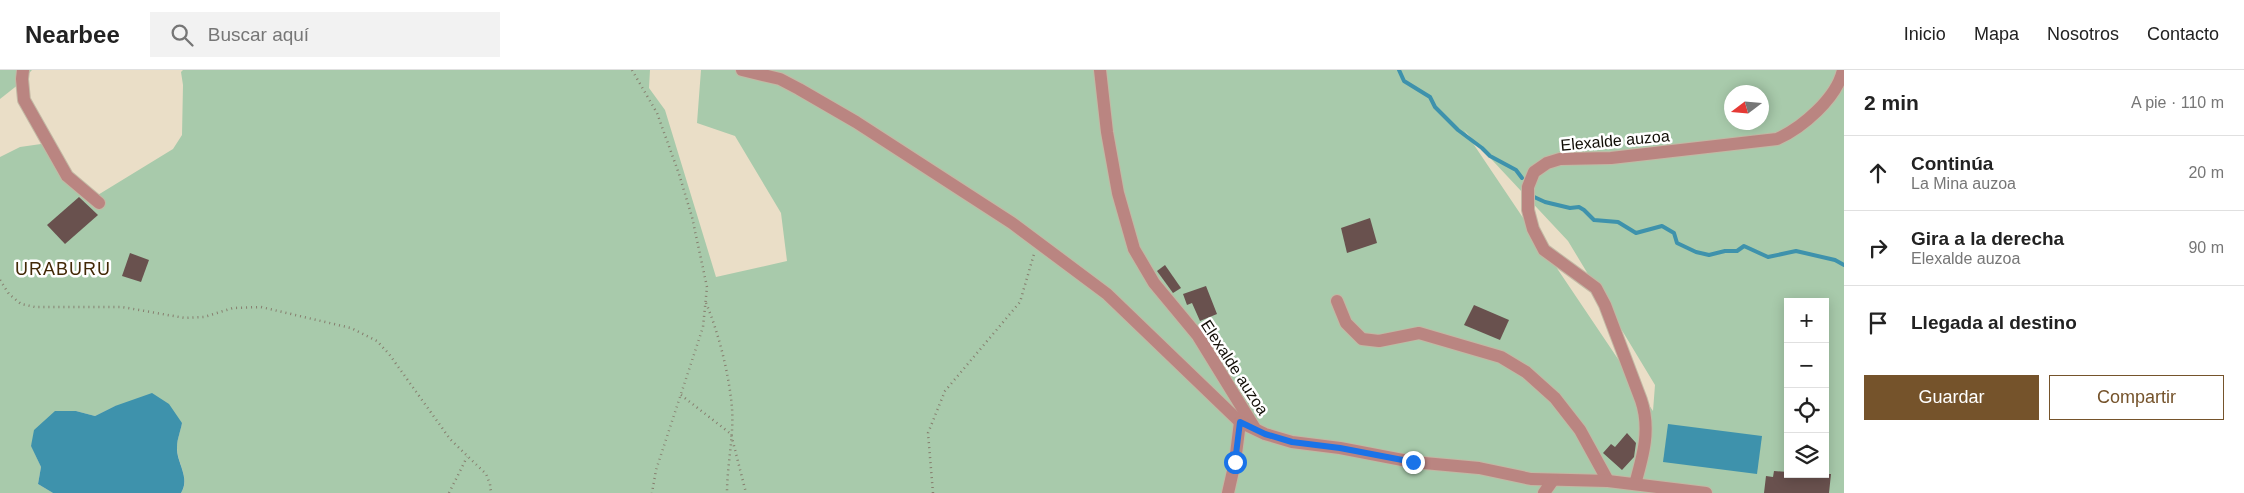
<!DOCTYPE html>
<html lang="es">
<meta charset="utf-8">
<style>
body{margin:0;font-family:Helvetica,sans-serif;background:#f2f2f2;color:#222}
.controls{position:absolute;right:15px;bottom:15px;display:grid;overflow:hidden;border-radius:0px;box-shadow:0 2px 12px #0003}
.controls button{width:45px;height:45px;display:grid;place-items:center;padding:0;border:0;border-bottom:1px solid #e0e0e0;background:#fff;color:#222;font:25px sans-serif}
.compass{position:absolute;left:1724px;top:15px;width:45px;height:45px;border-radius:50%;background:#fff;box-shadow:0 2px 12px #0003;rotate:254deg}
.stop{position:absolute;width:15px;height:15px;margin:-11px;border:4px solid #1a73e8;border-radius:50%;background:#fff}
.stop.end{background:#1a73e8;border-color:#fff;box-shadow:0 1px 5px #0008}
.list{margin:0;padding:0;list-style:none}
h2{display:flex;justify-content:space-between;align-items:center;height:65px;margin:0;padding:0 20px;font-size:21px}
h2 small{font-size:16px;font-weight:400;color:#767676}
.list li{display:grid;grid-template-columns:32px 1fr auto;gap:15px;align-items:center;box-sizing:border-box;height:75px;padding:0 20px;border-top:1px solid #e0e0e0}
.list b{display:block;font-size:19px;white-space:nowrap}
.list p{margin:0;font-size:16px;white-space:nowrap;color:#767676}
.list em{font-size:16px;font-style:normal;color:#767676}
.actions{display:flex;gap:10px;padding:15px 20px}
.actions a{flex:1;padding:11px 0;border:1px solid #75532b;border-radius:0px;text-align:center;font-size:18px;color:#75532b}
.actions .main{background:#75532b;color:#fff}
.icon{flex:none;width:28px;height:28px;fill:none;stroke:currentColor;stroke-width:2;stroke-linecap:round;stroke-linejoin:round}
.map{position:relative;flex:none;width:1844px;height:423px;overflow:hidden}
header{display:flex;align-items:center;gap:30px;box-sizing:border-box;height:70px;padding:0 25px;background:#fff;border-bottom:1px solid #e0e0e0}
header strong{font-size:24px}
nav{display:flex;gap:28px;margin-inline-start:auto;font-size:18px}
.search{width:350px;height:45px;background:#f2f2f2;display:flex;align-items:center;gap:12px;box-sizing:border-box;padding:0 18px;border-radius:0px;color:#767676;font-size:19px}
main{display:flex}
aside{flex:1;background:#fff}
.map>svg:first-child{display:block}
.green{fill:#a8caab;fill-rule:evenodd}
.water{fill:#3e92ac}
.lines{fill:none;stroke-linecap:round;stroke-linejoin:round}
.stream{stroke:#3e92ac;stroke-width:4}
.building{fill:#69514e}
.minor-casing{stroke:#c3b8a4;stroke-width:14}
.path{stroke:#867e6e;stroke-width:2.5;stroke-dasharray:1 4;stroke-linecap:butt}
.minor{stroke:#ba8581;stroke-width:12}
.route{stroke:#1a73e8;stroke-width:6}
.labels{text-anchor:middle;stroke-width:5;stroke-linejoin:round;paint-order:stroke}
.street-label{font-size:16px;fill:#110d06;stroke:#fff}
.neighbourhood-label{font-size:18px;letter-spacing:1px;fill:#432907;stroke:#fff}
</style>
<header>
<strong>Nearbee</strong>
<div class="search"><svg class="icon" aria-label="search" viewBox="0 0 24 24"><circle cx="10" cy="10" r="6"/><path d="M15 15l6 6"/></svg>Buscar aquí</div>
<nav><a>Inicio</a><a>Mapa</a><a>Nosotros</a><a>Contacto</a></nav>
</header>
<main>
<div class="map">
<svg width="1844" height="423" viewBox="0 0 1844 423">
<rect width="100%" height="100%" fill="#eadec7"/>
<g class="green">
<path d="M 0,0 L 32,0 L 19,14 L 0,29 Z"/>
<path d="M 183,0 L 650,0 L 649,18 L 665,40 L 716,207 L 787,191 L 781,143 L 735,66 L 697,53 L 701,0 L 1844,0 L 1844,423 L 181,423 C 191,408 176,392 177,376 C 177,369 181,360 182,353 L 115,336 L 95,346 L 76,341 L 31,375 L 41,397 L 38,414 L 53,423 L 0,423 L 0,87 L 20,77 L 41,74 L 56,85 L 88,131 L 173,79 L 182,65 L 183,15 L 181,2 ZM 1732,22 L 1762,22 L 1762,52 L 1732,52 ZM 1464,60 L 1568,171 L 1655,315 L 1653,341 ZM 1788,232 L 1825,232 L 1825,404 L 1788,404 Z"/>
</g>
<g class="water">
<path d="M 152,323 L 169,334 L 182,353 C 181,360 177,369 177,377 C 176,392 191,408 181,423 L 53,423 L 38,414 L 41,397 L 31,376 L 34,360 L 55,341 L 76,341 L 95,346 L 115,336 Z"/>
<path d="M 1668,354 L 1762,366 L 1757,404 L 1663,392 Z"/>
</g>
<g class="lines">
<g class="stream">
<path d="M 1399,0 L 1404,11 L 1430,27 L 1435,37 L 1458,60 L 1482,78 L 1490,86 L 1516,100 L 1522,108"/>
<path d="M 1532,126 L 1545,132 L 1570,138 L 1579,137 L 1584,140 L 1594,150 L 1618,152 L 1636,163 L 1662,156 L 1674,163 L 1677,173 L 1696,182 L 1709,185 L 1725,181 L 1737,181 L 1744,176 L 1768,187 L 1796,181 L 1835,190 L 1844,195"/>
</g>
</g>
<g class="building">
<path d="M 79,127 L 98,145 L 65,174 L 47,155 Z"/>
<path d="M 1370,148 L 1377,173 L 1347,183 L 1341,158 Z"/>
<path d="M 130,183 L 149,190 L 141,212 L 122,206 Z"/>
<path d="M 1165,195 L 1181,218 L 1173,223 L 1157,201 Z"/>
<path d="M 1206,216 L 1217,244 L 1200,251 L 1192,233 L 1187,235 L 1183,224 Z"/>
<path d="M 1474,235 L 1509,250 L 1500,270 L 1464,255 Z"/>
<path d="M 1627,363 L 1636,373 L 1634,387 L 1622,400 L 1603,383 L 1611,374 L 1615,377 Z"/>
<path d="M 1774,401 L 1788,402 L 1788,404 L 1831,404 L 1829,423 L 1764,423 L 1766,406 L 1773,407 Z"/>
</g>
<g class="lines">
<defs>
<g id="minor">
<path d="M 23,0 L 22,9 L 24,30 L 67,106 L 99,133"/>
<path d="M 742,0 L 780,9 L 799,19 L 856,52 L 1012,153 L 1107,224 L 1240,352"/>
<path d="M 1100,0 L 1107,62 L 1118,123 L 1134,179 L 1154,213 L 1198,266 L 1254,357"/>
<path d="M 1337,231 L 1346,253 L 1362,269 L 1379,271 L 1419,263 L 1501,287 L 1526,302 L 1555,328 L 1580,360 L 1608,411"/>
<path d="M 1635,414 C 1643,386 1651,359 1641,330 L 1605,235 L 1596,218 L 1544,180 L 1533,159 L 1528,140 L 1528,117 L 1534,102 L 1547,93 L 1560,89 L 1611,88 L 1777,69 C 1802,58 1837,28 1843,0"/>
<path d="M 1228,423 L 1235,392 L 1240,352 L 1265,364 L 1292,372 L 1340,378 L 1413,392 L 1479,398 L 1531,409 L 1608,411 L 1706,423"/>
<path d="M 1544,423 L 1553,410"/>
</g>
</defs>
<use href="#minor" class="minor-casing"/>
<g class="path">
<path d="M 632,0 L 657,43 L 679,104 L 692,147 L 707,217 L 703,257 L 656,400 L 652,423"/>
<path d="M 0,210 L 9,224 L 21,234 L 35,237 L 122,237 L 185,248 L 204,247 L 233,238 L 261,237 L 351,258 L 377,271 L 389,284 L 450,369 L 486,404 L 490,414 L 491,423"/>
<path d="M 706,233 C 719,264 729,304 732,338 C 734,366 727,395 727,423"/>
<path d="M 681,325 L 731,364 L 746,423"/>
<path d="M 449,423 L 467,387"/>
<path d="M 933,423 L 928,363 L 945,321 L 1020,232 L 1034,184"/>
</g>
<use href="#minor" class="minor"/>
</g>
<g class="lines">
<path class="route" d="M 1235,392 L 1240,352 L 1265,364 L 1292,372 L 1340,378 L 1413,392"/>
</g>
<g class="labels">
<g class="street-label">
<text transform="translate(1615 70) rotate(-5)" y="6">Elexalde auzoa</text>
<text transform="translate(1235 297) rotate(57)" y="6">Elexalde auzoa</text>
</g>
<g class="neighbourhood-label">
<text x="63" y="205">URABURU</text>
</g>
</g>
</svg>
<div class="controls">
<button>+</button>
<button>−</button>
<button><svg class="icon" aria-label="locate" viewBox="0 0 24 24"><circle cx="12" cy="12" r="6"/><path d="M12 2v4M12 18v4M2 12h4M18 12h4"/></svg></button>
<button><svg class="icon" aria-label="layers" viewBox="0 0 24 24"><path d="M12 4l9 5-9 5-9-5zM3 14l9 5 9-5"/></svg></button>
</div>
<svg class="compass" viewBox="-18 -18 36 36"><path d="M0-13l5 13h-10z" fill="#e53935"/><path d="M0 13l5-13h-10z" fill="#767676"/></svg>
<div class="stop" style="left:1235px;top:392px"></div>
<div class="stop end" style="left:1413px;top:392px"></div>
</div>
<aside>
<h2>2 min<small>A pie · 110 m</small></h2>
<ul class="list">
<li><svg class="icon" aria-label="ahead" viewBox="0 0 24 24"><path d="M12 20V5M6 11l6-6 6 6"/></svg><div><b>Continúa</b><p>La Mina auzoa</p></div><em>20 m</em></li>
<li><svg class="icon" aria-label="right" viewBox="0 0 24 24"><path d="M7 20v-9h11M14 6l5 5-5 5"/></svg><div><b>Gira a la derecha</b><p>Elexalde auzoa</p></div><em>90 m</em></li>
<li><svg class="icon" aria-label="arrive" viewBox="0 0 24 24"><path d="M6 21V4h12l-3 4 3 4H6"/></svg><div><b>Llegada al destino</b></div></li>
</ul>
<div class="actions"><a class="main">Guardar</a><a>Compartir</a></div>
</aside>
</main>
